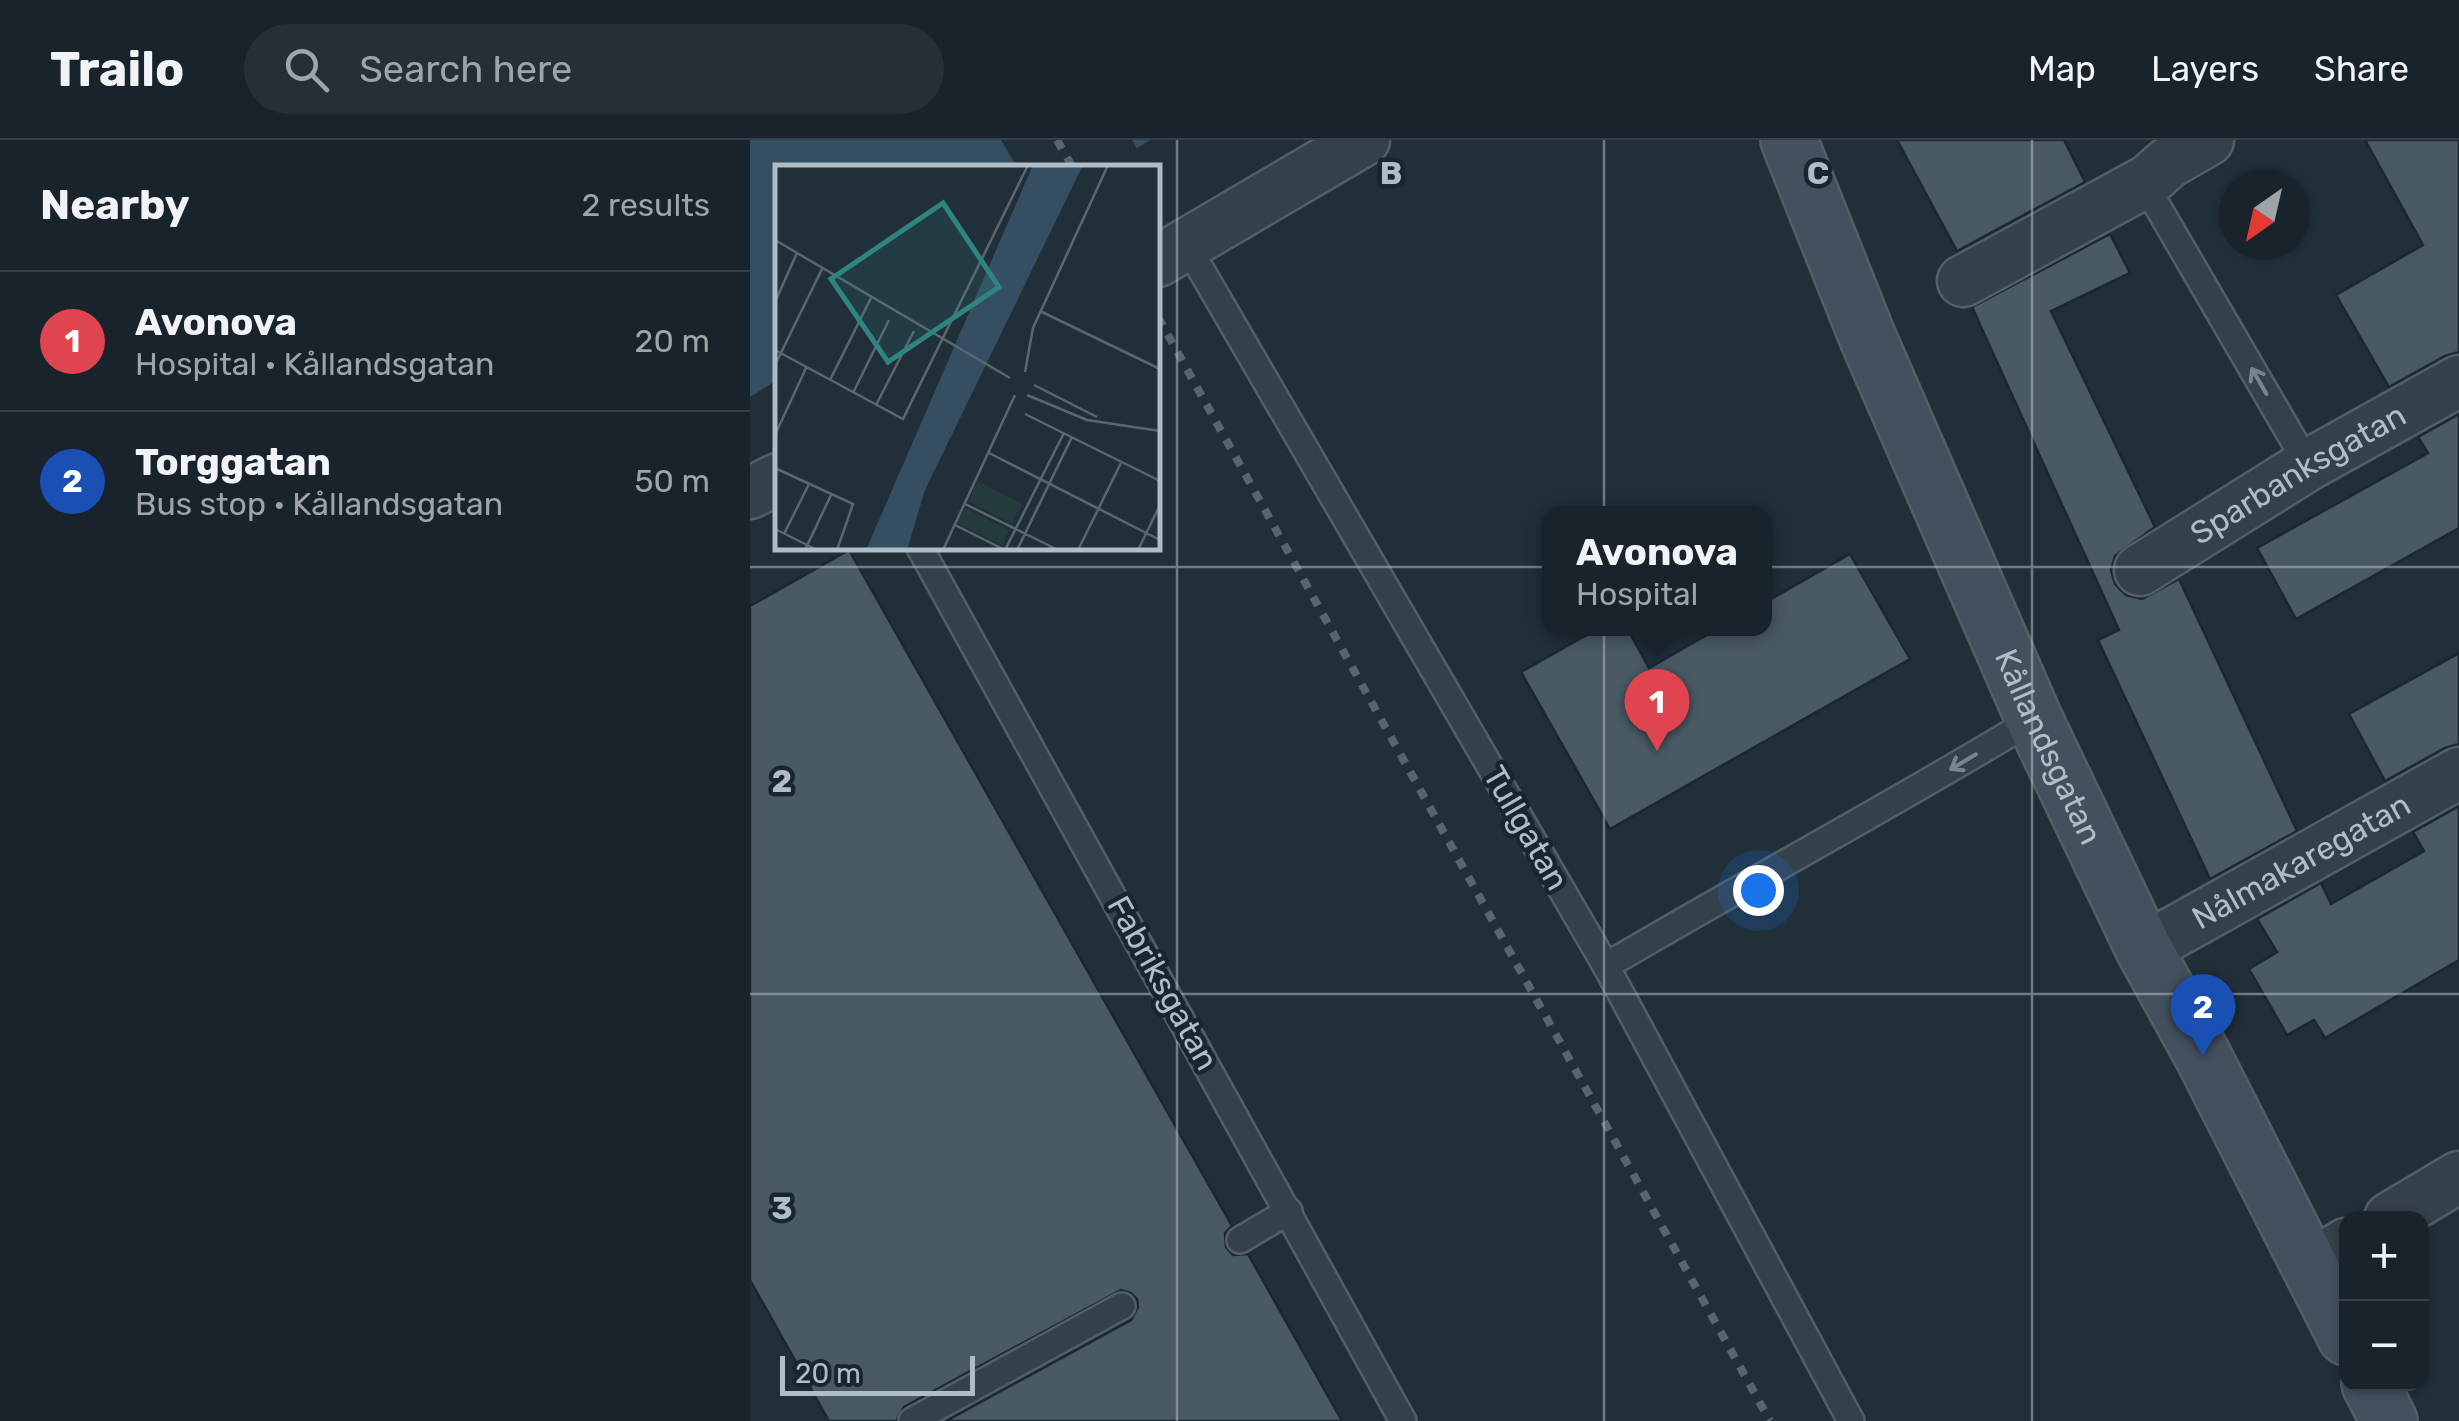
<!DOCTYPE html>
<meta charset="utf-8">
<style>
body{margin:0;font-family:Rubik,sans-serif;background:#262f37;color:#f1f3f6}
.controls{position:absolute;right:30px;bottom:30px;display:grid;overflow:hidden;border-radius:20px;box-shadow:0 2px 8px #0004}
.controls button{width:90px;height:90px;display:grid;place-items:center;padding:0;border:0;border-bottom:2px solid #374047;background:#19232b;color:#f1f3f6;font:50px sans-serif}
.compass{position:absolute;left:1469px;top:30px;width:90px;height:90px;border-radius:50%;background:#19232b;box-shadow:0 2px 8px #0004;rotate:214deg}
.scale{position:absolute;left:30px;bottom:25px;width:195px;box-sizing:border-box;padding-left:10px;border:5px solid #b0bcc6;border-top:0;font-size:28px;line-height:35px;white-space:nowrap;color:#b0bcc6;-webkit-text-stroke:8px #1a262e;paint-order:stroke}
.you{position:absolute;left:1008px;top:750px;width:35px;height:35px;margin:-25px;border:8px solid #fff;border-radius:50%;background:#1a73e8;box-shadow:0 0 0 15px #1a73e833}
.badge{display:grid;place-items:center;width:65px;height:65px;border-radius:50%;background:#82c2f8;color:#fff;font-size:32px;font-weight:700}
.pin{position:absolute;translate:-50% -82px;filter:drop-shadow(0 2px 5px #0008)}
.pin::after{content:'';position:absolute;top:52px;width:35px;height:30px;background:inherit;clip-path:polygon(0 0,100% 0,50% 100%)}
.popup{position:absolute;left:792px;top:366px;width:230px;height:130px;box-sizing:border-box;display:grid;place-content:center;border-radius:20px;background:#19232b;filter:drop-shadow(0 2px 8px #0005);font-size:32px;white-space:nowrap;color:#9fa4a9}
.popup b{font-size:38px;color:#f1f3f6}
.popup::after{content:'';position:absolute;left:50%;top:100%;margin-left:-20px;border:20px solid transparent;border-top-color:#19232b}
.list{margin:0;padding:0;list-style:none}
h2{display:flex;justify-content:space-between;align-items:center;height:130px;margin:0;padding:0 40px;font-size:42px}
h2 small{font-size:32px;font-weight:400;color:#9fa4a9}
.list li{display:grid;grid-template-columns:65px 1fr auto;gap:30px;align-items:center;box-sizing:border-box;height:140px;padding:0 40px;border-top:2px solid #374047}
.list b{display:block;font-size:38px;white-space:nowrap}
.list p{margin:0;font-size:32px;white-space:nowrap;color:#9fa4a9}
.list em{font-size:32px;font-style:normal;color:#9fa4a9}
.icon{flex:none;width:55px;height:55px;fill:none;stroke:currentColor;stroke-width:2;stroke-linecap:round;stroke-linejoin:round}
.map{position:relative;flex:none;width:1709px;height:1281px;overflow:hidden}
header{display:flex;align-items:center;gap:60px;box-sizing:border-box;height:140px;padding:0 50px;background:#19232b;border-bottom:2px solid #374047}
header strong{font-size:48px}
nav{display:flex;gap:55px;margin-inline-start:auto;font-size:35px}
.search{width:700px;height:90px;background:#262f37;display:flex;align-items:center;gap:25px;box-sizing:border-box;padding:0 35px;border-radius:55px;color:#9fa4a9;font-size:38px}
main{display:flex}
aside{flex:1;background:#19232b}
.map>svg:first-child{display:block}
.water{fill:#354e61}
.pier{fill:#212f39}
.building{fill:#4a5a65;stroke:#1c2830;stroke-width:2.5}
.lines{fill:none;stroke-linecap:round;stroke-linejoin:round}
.lane-casing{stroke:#535f67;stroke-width:30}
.street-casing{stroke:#535f67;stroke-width:55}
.secondary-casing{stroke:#535f67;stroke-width:60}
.lane{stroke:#35414a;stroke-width:25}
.street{stroke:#35414a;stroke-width:50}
.secondary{stroke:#43505d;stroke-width:55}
.rail{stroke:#576571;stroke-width:8;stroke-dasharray:10 10;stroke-linecap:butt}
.oneway{stroke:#79858e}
.grid{fill:none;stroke:#b0bcc6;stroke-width:2.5;stroke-opacity:0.55}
.labels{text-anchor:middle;stroke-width:9;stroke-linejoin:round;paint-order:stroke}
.street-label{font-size:32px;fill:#b0bcc6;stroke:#1a262e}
.inset-road{fill:none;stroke:#5a6771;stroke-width:2.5}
.view{fill:#2f8480;fill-opacity:0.15;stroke:#2f8480;stroke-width:5}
.inset-edge{fill:none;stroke:#b0bcc6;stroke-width:5}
.grid-label{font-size:32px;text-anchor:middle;font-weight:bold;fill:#b0bcc6;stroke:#1a262e;stroke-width:9;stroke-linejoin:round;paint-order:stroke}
</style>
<header>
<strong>Trailo</strong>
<div class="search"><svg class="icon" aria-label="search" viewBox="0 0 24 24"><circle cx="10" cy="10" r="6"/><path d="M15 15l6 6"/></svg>Search here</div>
<nav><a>Map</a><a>Layers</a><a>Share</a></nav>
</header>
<main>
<aside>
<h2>Nearby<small>2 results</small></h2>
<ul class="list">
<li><span class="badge" style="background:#e0444e">1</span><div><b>Avonova</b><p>Hospital · Kållandsgatan</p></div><em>20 m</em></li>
<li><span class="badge" style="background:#1a4fb4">2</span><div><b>Torggatan</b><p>Bus stop · Kållandsgatan</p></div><em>50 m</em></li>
</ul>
</aside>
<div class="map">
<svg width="1709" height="1281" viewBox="0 0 1709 1281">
<rect width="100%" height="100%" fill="#212f39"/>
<path class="water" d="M 0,0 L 400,0 L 357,27 L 28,28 L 27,240 L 0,257 Z"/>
<path class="pier" d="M 251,0 L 382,0 L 389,13 L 367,28 L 267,27 Z"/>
<g class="building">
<path d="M 1147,0 L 1314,0 L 1335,42 L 1207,111 Z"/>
<path d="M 1615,0 L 1709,0 L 1709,212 L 1695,216 L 1639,247 L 1586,155 L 1673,105 Z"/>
<path d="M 1360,94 L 1380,133 L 1301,171 L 1405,387 L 1365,416 L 1361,430 L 1365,444 L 1376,455 L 1392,459 L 1429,439 L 1547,691 L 1460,739 L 1348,500 L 1369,490 L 1222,167 Z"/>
<path d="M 1709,274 L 1709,388 L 1546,479 L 1507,408 L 1678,313 L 1668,297 Z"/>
<path d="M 99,410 L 482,1086 L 475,1093 L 476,1107 L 483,1115 L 498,1114 L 592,1281 L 196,1281 L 381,1180 L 388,1167 L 387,1159 L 381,1153 L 371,1150 L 154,1267 L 146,1281 L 79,1281 L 0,1140 L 0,466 Z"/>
<path d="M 1100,414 L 1160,519 L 860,689 L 771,532 L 849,488 L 877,488 L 899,528 L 969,488 L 1014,488 L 1014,463 Z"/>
<path d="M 1709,513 L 1709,604 L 1695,608 L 1635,641 L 1599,574 Z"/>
<path d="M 1709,666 L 1709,820 L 1575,898 L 1564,880 L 1537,895 L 1499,829 L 1527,812 L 1507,779 L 1571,743 L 1581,764 L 1674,711 L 1663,692 Z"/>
</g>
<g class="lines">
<defs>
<g id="lane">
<path d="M 1399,40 L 1405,62 L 1558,325"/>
<path d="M 436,104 L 856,826 L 1101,1281"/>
<path d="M 170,408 L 653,1281"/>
<path d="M 856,826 C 998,742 1143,665 1284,579"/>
<path d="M 490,1100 L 539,1071"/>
<path d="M 162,1281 L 372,1166"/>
</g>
<g id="street">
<path d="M 408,121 L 614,0"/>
<path d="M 1213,141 L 1399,40 L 1418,23 L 1458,0"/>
<path d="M 0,353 L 28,339"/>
<path id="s1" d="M 1390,430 L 1558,325 L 1709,241"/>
<path id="s2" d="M 1394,809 L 1709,633"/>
<path d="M 1640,1078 L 1709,1037"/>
<path d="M 1560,1126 L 1596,1104"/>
</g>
<g id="secondary">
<path id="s3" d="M 1039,0 L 1117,196 L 1284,579 L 1394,809 L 1453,916 L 1596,1197"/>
<path d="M 1620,1244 L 1639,1281"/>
</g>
</defs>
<use href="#lane" class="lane-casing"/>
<use href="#street" class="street-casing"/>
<use href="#secondary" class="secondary-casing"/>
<use href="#lane" class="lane"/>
<use href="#street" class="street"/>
<use href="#secondary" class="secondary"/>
<g class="rail">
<path d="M 307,0 L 323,28"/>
<path d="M 408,177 L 1020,1281"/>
</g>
</g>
<defs><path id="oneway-shaft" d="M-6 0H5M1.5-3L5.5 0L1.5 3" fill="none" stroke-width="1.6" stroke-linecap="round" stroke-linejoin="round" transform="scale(2.5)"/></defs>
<g class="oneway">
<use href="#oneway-shaft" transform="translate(1509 241) rotate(-120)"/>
<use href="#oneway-shaft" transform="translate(1213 622) rotate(149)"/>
</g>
<path class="grid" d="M 427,0 L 427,1281M 854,0 L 854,1281M 1282,0 L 1282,1281M 0,427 L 1709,427M 0,854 L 1709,854"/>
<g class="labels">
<g class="street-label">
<text dy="11" stroke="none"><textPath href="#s1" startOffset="185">Sparbanksgatan</textPath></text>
<text dy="11" stroke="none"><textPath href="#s3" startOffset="660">Kållandsgatan</textPath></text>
<text transform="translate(776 688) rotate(60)" y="11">Tullgatan</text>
<text dy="11" stroke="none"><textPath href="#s2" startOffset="180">Nålmakaregatan</textPath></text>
<text transform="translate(413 843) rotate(61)" y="11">Fabriksgatan</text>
</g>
</g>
<g transform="translate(25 25)">
<rect width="385" height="385" fill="#212f39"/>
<path d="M 203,316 L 247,339 L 237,359 L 193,336 ZM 190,343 L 234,365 L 227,380 L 182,358 Z" fill="#243c3b"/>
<path d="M 258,0 L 308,0 L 150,325 L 132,385 L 91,385 Z" fill="#354e61"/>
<path class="inset-road" d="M 0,75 L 235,213M 0,137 L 22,88M 265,146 L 385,204M 0,185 L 128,254 L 253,0M 0,200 L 47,104M 250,207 L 258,163 L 333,0M 55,215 L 96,133M 259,220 L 322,252M 78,228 L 114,155M 252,230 L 312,255 L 385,266M 101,240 L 139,166M 250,249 L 385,316M 0,270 L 31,203M 214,288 L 385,375M 0,303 L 78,339 L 62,385M 190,339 L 283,385M 180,360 L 230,385M 0,364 L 42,385M 9,369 L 34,319M 30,385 L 56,330M 168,385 L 240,230M 230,385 L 289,268M 242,385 L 297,272M 303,385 L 346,298M 363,385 L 385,340"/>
<path class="view" d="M 168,38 L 224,122 L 113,197 L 56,114 Z"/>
<rect width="385" height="385" class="inset-edge"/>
</g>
<g class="grid-label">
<text x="641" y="44">B</text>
<text x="1068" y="44">C</text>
<text x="32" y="652">2</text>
<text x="32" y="1079">3</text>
</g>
</svg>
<div class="controls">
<button>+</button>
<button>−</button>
</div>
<svg class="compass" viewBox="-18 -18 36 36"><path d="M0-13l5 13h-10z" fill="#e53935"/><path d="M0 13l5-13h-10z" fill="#9fa4a9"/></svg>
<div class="scale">20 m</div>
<div class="you"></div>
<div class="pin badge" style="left:907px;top:611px;background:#e0444e">1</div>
<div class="popup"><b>Avonova</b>Hospital</div>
<div class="pin badge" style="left:1453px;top:916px;background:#1a4fb4">2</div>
</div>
</main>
